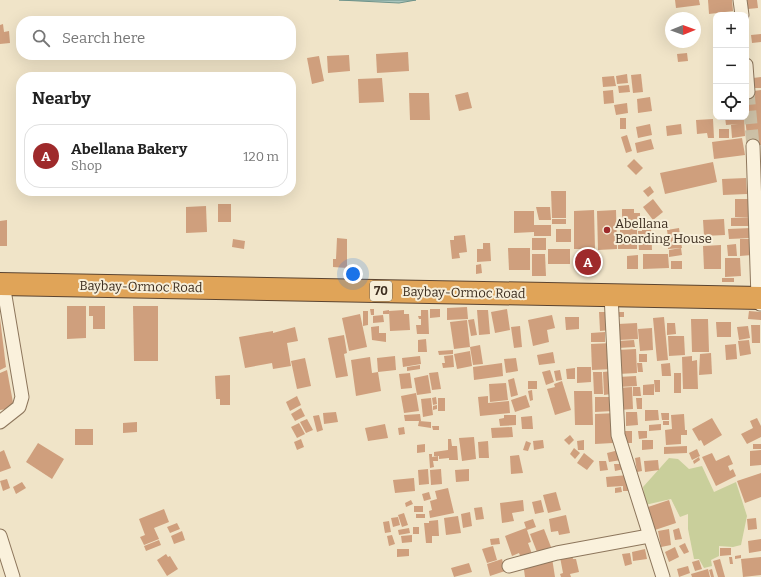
<!DOCTYPE html>
<meta charset="utf-8">
<style>
body{margin:0;font-family:Bitter,serif;background:#f6f6f6;color:#222}
.controls{position:absolute;right:12px;top:12px;display:grid;overflow:hidden;border-radius:8px;box-shadow:0 4px 16px #0002}
.controls button{width:36px;height:36px;display:grid;place-items:center;padding:0;border:0;border-bottom:1px solid #e0e0e0;background:#fff;color:#222;font:20px sans-serif}
.compass{position:absolute;left:665px;top:12px;width:36px;height:36px;border-radius:50%;background:#fff;box-shadow:0 4px 16px #0002;rotate:89deg}
.you{position:absolute;left:353px;top:274px;width:14px;height:14px;margin:-10px;border:3px solid #fff;border-radius:50%;background:#1a73e8;box-shadow:0 0 0 6px #1a73e833}
.badge{display:grid;place-items:center;width:26px;height:26px;border-radius:50%;background:#9e2a2b;color:#fff;font-size:13px;font-weight:700}
.pin{position:absolute;translate:-50% -50%;border:2px solid #fff;box-shadow:0 1px 4px #0006}
.list{margin:0;padding:0;list-style:none}
h2{display:flex;justify-content:space-between;align-items:center;height:52px;margin:0;padding:0 16px;font-size:17px}
h2 small{font-size:13px;font-weight:400;color:#767676}
.list li{display:grid;grid-template-columns:26px 1fr auto;gap:12px;align-items:center;box-sizing:border-box;height:64px;margin:0 8px 8px;padding:0 8px;border:1px solid #e0e0e0;border-radius:16px}
.list b{display:block;font-size:15px;white-space:nowrap}
.list p{margin:0;font-size:13px;white-space:nowrap;color:#767676}
.list em{font-size:13px;font-style:normal;color:#767676}
.icon{flex:none;width:22px;height:22px;fill:none;stroke:currentColor;stroke-width:2;stroke-linecap:round;stroke-linejoin:round}
.map{position:relative;flex:none;width:761px;height:577px;overflow:hidden}
.search{position:absolute;background:#fff;box-shadow:0 4px 16px #0002;left:16px;top:16px;width:280px;height:44px;display:flex;align-items:center;gap:10px;box-sizing:border-box;padding:0 14px;border-radius:16px;color:#767676;font-size:15px}
.panel{position:absolute;background:#fff;box-shadow:0 4px 16px #0002;left:16px;top:72px;width:280px;height:124px;border-radius:16px}
.map>svg:first-child{display:block}
.green{fill:#c9cf9b}
.water{fill:#a9c4bc;stroke:#6f938a}
.building{fill:#cf9f7d}
.lines{fill:none;stroke-linecap:round;stroke-linejoin:round}
.street-tunnel{stroke:#ccc0a6;stroke-width:13;stroke-dasharray:13 6;stroke-linecap:butt}
.street-casing{stroke:#8d765c;stroke-width:15}
.highway-casing{stroke:#5b4430;stroke-width:24}
.street{stroke:#faf1dc;stroke-width:13}
.highway{stroke:#e0a458;stroke-width:22}
.poi-dot{fill:#9e2a2b;stroke:#f7eed8;stroke-width:1.5}
.labels{text-anchor:middle;stroke-width:4;stroke-linejoin:round;paint-order:stroke}
.shield{fill:#f7eed8;stroke:#756857;stroke-width:1}
.shield-label{font-size:12px;font-weight:bold;fill:#3d2e20}
.poi-label{font-size:13px;fill:#3d2e20;stroke:#f7eed8;text-anchor:start}
.street-label{font-size:13px;fill:#3d2e20;stroke:#f7eed8}
</style>
<div class="map">
<svg width="761" height="577" viewBox="0 0 761 577">
<rect width="100%" height="100%" fill="#f0e4c8"/>
<path class="green" d="M 669,458 L 678,459 L 689,469 L 702,466 L 714,492 L 736,482 L 747,516 L 741,545 L 733,547 L 719,546 L 719,556 L 711,560 L 712,566 L 704,568 L 699,559 L 694,559 L 688,529 L 688,514 L 680,517 L 671,499 L 645,505 L 643,487 Z"/>
<path class="water" d="M 339,0 L 416,0 L 399,3 Z"/>
<g class="building">
<path d="M 675,0 L 699,0 L 700,5 L 676,8 Z"/>
<path d="M 708,0 L 732,0 L 733,11 L 709,14 Z"/>
<path d="M 747,0 L 757,0 L 758,8 L 748,9 Z"/>
<path d="M 3,24 L 4,32 L 9,31 L 10,43 L 0,44 L 0,25 Z"/>
<path d="M 761,34 L 761,42 L 752,43 L 751,35 Z"/>
<path d="M 408,52 L 409,71 L 377,73 L 376,54 Z"/>
<path d="M 687,53 L 688,61 L 678,62 L 677,54 Z"/>
<path d="M 349,55 L 350,71 L 328,73 L 327,56 Z"/>
<path d="M 319,56 L 324,81 L 312,84 L 307,58 Z"/>
<path d="M 627,74 L 628,83 L 617,84 L 616,76 Z"/>
<path d="M 641,74 L 643,92 L 633,93 L 631,75 Z"/>
<path d="M 614,76 L 616,86 L 603,87 L 602,77 Z"/>
<path d="M 761,77 L 761,88 L 754,88 L 753,78 Z"/>
<path d="M 382,78 L 384,102 L 359,103 L 358,79 Z"/>
<path d="M 629,85 L 630,92 L 619,93 L 618,86 Z"/>
<path d="M 613,90 L 614,103 L 604,104 L 603,91 Z"/>
<path d="M 761,90 L 761,145 L 748,146 L 745,117 L 746,92 Z"/>
<path d="M 468,92 L 472,108 L 459,111 L 455,95 Z"/>
<path d="M 409,93 L 429,93 L 430,120 L 410,120 Z"/>
<path d="M 650,97 L 652,111 L 638,113 L 637,99 Z"/>
<path d="M 627,103 L 628,113 L 616,115 L 614,105 Z"/>
<path d="M 725,117 L 744,117 L 745,136 L 732,138 L 731,125 L 738,124 L 726,125 Z"/>
<rect x="620" y="118" width="6" height="11"/>
<path d="M 713,119 L 714,138 L 708,138 L 707,133 L 697,134 L 696,120 Z"/>
<path d="M 650,124 L 652,135 L 638,138 L 636,127 Z"/>
<path d="M 681,124 L 682,134 L 667,136 L 666,126 Z"/>
<rect x="719" y="129" width="10" height="9"/>
<path d="M 627,135 L 632,151 L 626,153 L 621,137 Z"/>
<path d="M 742,138 L 745,155 L 714,159 L 712,142 Z"/>
<path d="M 651,139 L 654,149 L 637,153 L 635,143 Z"/>
<path d="M 634,159 L 643,168 L 636,175 L 627,166 Z"/>
<path d="M 713,162 L 717,182 L 665,194 L 660,173 Z"/>
<path d="M 746,178 L 747,194 L 723,195 L 722,179 Z"/>
<path d="M 650,186 L 654,192 L 648,197 L 643,191 Z"/>
<path d="M 187,191 L 203,191 L 203,193 L 188,194 Z"/>
<path d="M 551,191 L 566,191 L 566,218 L 552,218 Z"/>
<path d="M 653,199 L 663,212 L 653,220 L 643,207 Z"/>
<path d="M 735,199 L 748,199 L 749,217 L 735,217 Z"/>
<rect x="218" y="204" width="13" height="18"/>
<path d="M 206,206 L 207,232 L 186,233 L 186,207 Z"/>
<path d="M 536,207 L 550,207 L 551,220 L 539,220 Z"/>
<path d="M 622,209 L 634,209 L 634,213 L 640,213 L 640,230 L 637,230 L 637,249 L 618,249 L 618,235 L 620,235 L 620,230 L 622,230 Z"/>
<path d="M 594,210 L 595,249 L 574,249 L 574,211 Z"/>
<path d="M 616,210 L 617,249 L 598,250 L 597,211 Z"/>
<path d="M 514,211 L 534,211 L 534,225 L 551,225 L 551,236 L 534,236 L 534,232 L 514,233 Z"/>
<path d="M 752,217 L 752,226 L 731,226 L 731,218 Z"/>
<rect x="552" y="219" width="14" height="5"/>
<path d="M 724,219 L 725,235 L 704,236 L 703,220 Z"/>
<path d="M 7,220 L 7,246 L 0,246 L 0,221 Z"/>
<path d="M 642,227 L 651,227 L 652,250 L 639,250 L 638,231 L 642,231 Z"/>
<path d="M 679,228 L 680,235 L 668,237 L 667,230 Z"/>
<path d="M 751,228 L 751,238 L 729,239 L 728,229 Z"/>
<rect x="556" y="229" width="15" height="13"/>
<path d="M 465,235 L 467,252 L 459,253 L 460,258 L 452,259 L 450,240 L 454,240 L 454,236 Z"/>
<path d="M 680,236 L 682,248 L 668,249 L 667,238 Z"/>
<path d="M 337,238 L 347,239 L 347,268 L 333,267 L 333,259 L 336,259 Z"/>
<rect x="532" y="238" width="14" height="12"/>
<path d="M 233,239 L 245,241 L 244,249 L 232,247 Z"/>
<path d="M 740,239 L 751,239 L 752,255 L 740,256 Z"/>
<path d="M 483,243 L 490,243 L 491,261 L 477,262 L 477,249 L 483,249 Z"/>
<path d="M 736,244 L 737,256 L 728,256 L 727,245 Z"/>
<path d="M 721,245 L 721,269 L 704,269 L 703,246 Z"/>
<path d="M 508,248 L 530,248 L 530,270 L 509,270 Z"/>
<path d="M 681,248 L 682,255 L 669,257 L 669,250 Z"/>
<rect x="548" y="249" width="22" height="15"/>
<path d="M 532,254 L 545,254 L 546,276 L 532,276 Z"/>
<path d="M 643,254 L 668,254 L 669,268 L 643,269 Z"/>
<path d="M 638,255 L 638,269 L 627,269 L 627,256 Z"/>
<path d="M 581,257 L 597,257 L 598,268 L 581,268 Z"/>
<path d="M 725,258 L 740,258 L 741,276 L 725,277 Z"/>
<rect x="671" y="261" width="11" height="8"/>
<path d="M 481,264 L 482,273 L 476,274 L 476,265 Z"/>
<rect x="722" y="278" width="12" height="4"/>
<path d="M 67,306 L 86,306 L 86,338 L 67,339 Z"/>
<path d="M 89,306 L 105,306 L 105,329 L 93,329 L 93,316 L 89,316 Z"/>
<path d="M 133,306 L 158,306 L 158,361 L 134,361 Z"/>
<path d="M 467,307 L 468,319 L 447,320 L 447,308 Z"/>
<path d="M 370,309 L 374,309 L 374,315 L 371,315 Z"/>
<path d="M 430,309 L 440,309 L 440,317 L 430,318 Z"/>
<path d="M 507,309 L 510,330 L 495,333 L 491,312 Z"/>
<path d="M 389,310 L 389,314 L 383,314 L 383,311 Z"/>
<path d="M 404,310 L 404,314 L 409,314 L 410,330 L 390,331 L 389,311 Z"/>
<path d="M 421,310 L 428,310 L 429,334 L 417,334 L 416,325 L 421,325 L 421,319 L 419,319 L 418,316 L 421,316 Z"/>
<path d="M 477,310 L 488,310 L 490,334 L 479,335 Z"/>
<path d="M 363,311 L 368,311 L 368,325 L 363,326 Z"/>
<path d="M 749,311 L 761,312 L 761,320 L 748,319 Z"/>
<path d="M 599,312 L 610,312 L 610,330 L 600,331 Z"/>
<rect x="616" y="312" width="8" height="5"/>
<path d="M 360,314 L 367,347 L 349,351 L 342,318 Z"/>
<path d="M 383,315 L 384,322 L 373,323 L 373,316 Z"/>
<path d="M 552,315 L 555,328 L 547,330 L 549,342 L 533,346 L 528,320 Z"/>
<path d="M 565,317 L 579,317 L 579,329 L 566,330 Z"/>
<path d="M 664,317 L 668,360 L 657,361 L 653,318 Z"/>
<path d="M 0,318 L 6,367 L 0,370 Z"/>
<path d="M 474,319 L 477,335 L 471,336 L 468,320 Z"/>
<path d="M 691,319 L 708,319 L 709,352 L 692,352 Z"/>
<path d="M 467,320 L 470,347 L 454,349 L 450,322 Z"/>
<path d="M 716,322 L 731,322 L 731,337 L 717,337 Z"/>
<path d="M 637,323 L 638,339 L 618,340 L 618,324 Z"/>
<path d="M 667,323 L 675,323 L 676,334 L 667,335 Z"/>
<path d="M 751,325 L 760,325 L 760,343 L 752,343 Z"/>
<path d="M 379,326 L 379,333 L 386,333 L 386,342 L 372,340 L 371,327 Z"/>
<path d="M 520,326 L 522,347 L 514,348 L 511,327 Z"/>
<path d="M 748,326 L 750,338 L 739,340 L 737,327 Z"/>
<path d="M 295,327 L 298,341 L 287,343 L 291,366 L 273,369 L 272,363 L 245,368 L 239,337 L 273,331 L 273,333 Z"/>
<path d="M 652,328 L 653,350 L 640,351 L 638,329 Z"/>
<path d="M 605,332 L 605,342 L 591,342 L 591,333 Z"/>
<path d="M 344,335 L 347,353 L 344,354 L 348,376 L 336,378 L 328,338 Z"/>
<path d="M 668,336 L 684,336 L 685,355 L 669,356 Z"/>
<path d="M 426,339 L 427,352 L 418,352 L 418,340 Z"/>
<path d="M 634,340 L 635,347 L 618,348 L 618,341 Z"/>
<path d="M 749,340 L 751,354 L 740,356 L 738,341 Z"/>
<path d="M 612,343 L 613,369 L 592,370 L 591,344 Z"/>
<path d="M 736,344 L 737,359 L 726,360 L 725,345 Z"/>
<path d="M 480,345 L 483,364 L 473,365 L 470,347 Z"/>
<path d="M 636,349 L 637,373 L 618,374 L 617,350 Z"/>
<path d="M 453,350 L 453,354 L 439,355 L 438,351 Z"/>
<path d="M 470,351 L 472,366 L 457,369 L 454,354 Z"/>
<path d="M 553,352 L 555,363 L 539,365 L 537,355 Z"/>
<path d="M 711,353 L 712,374 L 699,375 L 700,354 Z"/>
<rect x="639" y="354" width="8" height="8"/>
<path d="M 453,355 L 454,367 L 443,368 L 442,363 L 445,363 L 444,356 Z"/>
<path d="M 395,356 L 396,370 L 378,372 L 377,358 Z"/>
<path d="M 420,356 L 421,364 L 403,367 L 402,358 Z"/>
<path d="M 692,356 L 692,361 L 697,360 L 698,389 L 683,389 L 682,357 Z"/>
<path d="M 370,357 L 372,373 L 378,372 L 381,391 L 356,396 L 351,360 Z"/>
<path d="M 305,358 L 311,386 L 297,389 L 291,361 Z"/>
<path d="M 516,358 L 518,371 L 506,373 L 504,359 Z"/>
<path d="M 502,363 L 503,376 L 474,380 L 473,367 Z"/>
<path d="M 637,363 L 642,363 L 643,372 L 638,372 Z"/>
<path d="M 670,363 L 671,376 L 662,376 L 661,364 Z"/>
<path d="M 420,365 L 420,369 L 407,371 L 407,367 Z"/>
<path d="M 577,367 L 591,367 L 591,382 L 577,383 Z"/>
<path d="M 575,368 L 575,379 L 567,379 L 566,369 Z"/>
<path d="M 7,370 L 14,408 L 0,410 L 0,373 Z"/>
<path d="M 550,370 L 554,382 L 546,385 L 542,372 Z"/>
<path d="M 560,370 L 562,380 L 556,381 L 554,371 Z"/>
<path d="M 613,371 L 611,394 L 604,395 L 603,372 Z"/>
<path d="M 438,372 L 441,389 L 432,390 L 429,373 Z"/>
<path d="M 593,372 L 602,372 L 603,394 L 594,394 Z"/>
<path d="M 410,373 L 412,388 L 401,389 L 399,374 Z"/>
<rect x="674" y="373" width="7" height="20"/>
<path d="M 230,375 L 230,405 L 220,405 L 220,399 L 216,399 L 215,376 Z"/>
<path d="M 428,375 L 431,393 L 417,395 L 414,378 Z"/>
<path d="M 636,376 L 637,386 L 618,387 L 618,377 Z"/>
<path d="M 514,378 L 518,395 L 511,397 L 508,380 Z"/>
<path d="M 654,380 L 660,380 L 660,392 L 655,392 Z"/>
<rect x="528" y="381" width="9" height="8"/>
<path d="M 562,381 L 571,410 L 555,415 L 547,389 L 555,387 L 554,384 Z"/>
<path d="M 506,383 L 508,400 L 490,402 L 489,384 Z"/>
<path d="M 654,384 L 654,395 L 643,395 L 643,385 Z"/>
<path d="M 632,387 L 633,409 L 619,410 L 617,388 Z"/>
<path d="M 633,387 L 640,387 L 641,396 L 633,396 Z"/>
<path d="M 532,390 L 533,400 L 530,401 L 528,391 Z"/>
<path d="M 574,391 L 592,391 L 593,425 L 575,425 Z"/>
<path d="M 416,393 L 419,411 L 404,413 L 401,396 Z"/>
<path d="M 526,395 L 530,407 L 515,412 L 511,400 Z"/>
<path d="M 297,396 L 301,405 L 290,411 L 286,402 Z"/>
<path d="M 488,396 L 488,403 L 509,401 L 510,413 L 480,416 L 478,397 Z"/>
<path d="M 436,397 L 437,404 L 433,405 L 432,398 Z"/>
<path d="M 595,397 L 612,397 L 613,411 L 595,412 Z"/>
<path d="M 431,398 L 433,415 L 423,417 L 421,399 Z"/>
<rect x="438" y="398" width="7" height="13"/>
<path d="M 636,398 L 642,398 L 642,409 L 637,409 Z"/>
<path d="M 437,405 L 437,409 L 433,410 L 433,406 Z"/>
<path d="M 301,408 L 305,416 L 295,421 L 291,414 Z"/>
<path d="M 645,410 L 658,410 L 659,420 L 645,421 Z"/>
<path d="M 336,412 L 338,422 L 324,424 L 323,413 Z"/>
<path d="M 626,412 L 637,412 L 638,425 L 626,426 Z"/>
<path d="M 617,413 L 612,432 L 613,443 L 595,444 L 595,414 Z"/>
<path d="M 661,413 L 669,413 L 669,420 L 662,420 Z"/>
<path d="M 420,414 L 421,421 L 405,421 L 404,415 Z"/>
<path d="M 684,414 L 685,430 L 687,430 L 687,435 L 681,435 L 681,444 L 666,445 L 665,430 L 672,429 L 671,415 Z"/>
<path d="M 319,415 L 323,430 L 317,432 L 313,416 Z"/>
<path d="M 504,415 L 516,415 L 516,425 L 500,426 L 499,419 L 504,418 Z"/>
<path d="M 532,416 L 533,429 L 522,429 L 521,417 Z"/>
<path d="M 712,418 L 722,435 L 704,446 L 701,440 L 699,441 L 692,429 Z"/>
<path d="M 757,418 L 761,426 L 761,437 L 747,444 L 741,434 L 753,428 L 750,421 Z"/>
<path d="M 307,419 L 313,430 L 306,433 L 300,422 Z"/>
<path d="M 419,421 L 431,422 L 431,428 L 418,426 Z"/>
<rect x="663" y="421" width="6" height="4"/>
<path d="M 137,422 L 137,432 L 123,433 L 123,423 Z"/>
<path d="M 299,423 L 305,434 L 297,438 L 291,427 Z"/>
<path d="M 385,424 L 388,438 L 368,441 L 365,428 Z"/>
<path d="M 661,424 L 661,430 L 649,431 L 649,425 Z"/>
<path d="M 432,426 L 439,426 L 439,430 L 433,430 Z"/>
<path d="M 404,427 L 405,434 L 399,435 L 398,428 Z"/>
<path d="M 512,427 L 513,437 L 492,438 L 491,428 Z"/>
<rect x="75" y="429" width="18" height="16"/>
<rect x="623" y="431" width="9" height="12"/>
<path d="M 638,431 L 647,431 L 647,438 L 639,439 Z"/>
<path d="M 570,435 L 574,440 L 569,445 L 564,440 Z"/>
<path d="M 474,437 L 476,459 L 462,461 L 459,438 Z"/>
<path d="M 301,439 L 304,447 L 297,450 L 294,442 Z"/>
<path d="M 448,439 L 451,439 L 452,446 L 457,446 L 458,460 L 449,460 L 449,458 L 439,459 L 439,456 L 434,456 L 434,452 L 448,450 Z"/>
<path d="M 543,440 L 544,448 L 534,450 L 533,441 Z"/>
<path d="M 584,440 L 584,450 L 578,450 L 577,441 Z"/>
<path d="M 642,440 L 653,440 L 653,449 L 642,450 Z"/>
<path d="M 488,441 L 489,458 L 479,458 L 478,442 Z"/>
<path d="M 526,441 L 531,443 L 528,451 L 523,450 Z"/>
<path d="M 38,443 L 64,459 L 52,479 L 26,462 Z"/>
<path d="M 425,444 L 425,452 L 417,453 L 417,445 Z"/>
<rect x="753" y="444" width="8" height="5"/>
<path d="M 687,446 L 687,453 L 664,454 L 664,447 Z"/>
<path d="M 574,448 L 580,453 L 575,459 L 570,454 Z"/>
<path d="M 697,449 L 700,456 L 692,460 L 689,453 Z"/>
<path d="M 4,450 L 11,468 L 0,472 L 0,452 Z"/>
<path d="M 619,450 L 621,460 L 609,462 L 607,453 Z"/>
<path d="M 761,450 L 761,465 L 750,466 L 750,451 Z"/>
<path d="M 584,453 L 594,461 L 587,470 L 577,463 Z"/>
<path d="M 712,453 L 716,461 L 729,455 L 733,464 L 728,466 L 730,471 L 733,469 L 736,476 L 716,486 L 702,457 Z"/>
<path d="M 429,454 L 432,454 L 432,457 L 438,456 L 438,461 L 433,461 L 434,467 L 430,468 Z"/>
<path d="M 519,455 L 523,473 L 511,474 L 510,456 Z"/>
<path d="M 640,457 L 642,471 L 637,472 L 635,458 Z"/>
<path d="M 699,457 L 700,460 L 694,464 L 693,461 Z"/>
<path d="M 658,460 L 659,470 L 645,472 L 644,461 Z"/>
<path d="M 599,461 L 606,461 L 608,470 L 600,471 Z"/>
<path d="M 614,464 L 622,464 L 624,469 L 615,471 Z"/>
<path d="M 428,469 L 429,484 L 419,485 L 418,470 Z"/>
<path d="M 441,469 L 442,484 L 431,485 L 430,470 Z"/>
<path d="M 469,469 L 469,481 L 456,482 L 455,470 Z"/>
<path d="M 761,473 L 761,497 L 745,503 L 737,481 Z"/>
<path d="M 628,475 L 630,491 L 623,491 L 623,486 L 607,487 L 606,477 Z"/>
<path d="M 414,478 L 415,491 L 395,493 L 393,480 Z"/>
<path d="M 7,479 L 10,488 L 3,491 L 0,481 Z"/>
<path d="M 22,482 L 26,488 L 16,494 L 13,487 Z"/>
<path d="M 621,487 L 622,492 L 615,493 L 615,488 Z"/>
<path d="M 448,488 L 454,513 L 430,518 L 429,511 L 432,510 L 430,501 L 437,499 L 435,491 Z"/>
<path d="M 429,492 L 431,499 L 424,501 L 422,494 Z"/>
<path d="M 556,492 L 561,510 L 548,513 L 543,495 Z"/>
<path d="M 411,500 L 413,504 L 406,507 L 405,503 Z"/>
<path d="M 523,500 L 524,511 L 512,513 L 514,521 L 502,523 L 500,503 Z"/>
<path d="M 541,500 L 544,512 L 535,514 L 532,502 Z"/>
<path d="M 669,500 L 676,523 L 652,531 L 645,508 Z"/>
<rect x="414" y="506" width="9" height="6"/>
<path d="M 482,507 L 484,519 L 476,520 L 474,508 Z"/>
<path d="M 164,509 L 169,522 L 154,528 L 159,539 L 144,545 L 140,537 L 145,535 L 139,519 Z"/>
<path d="M 470,512 L 472,526 L 463,528 L 461,514 Z"/>
<path d="M 404,513 L 408,525 L 402,527 L 398,515 Z"/>
<rect x="416" y="514" width="9" height="4"/>
<path d="M 566,515 L 570,533 L 559,535 L 558,531 L 551,532 L 549,519 Z"/>
<path d="M 458,516 L 461,533 L 446,535 L 444,518 Z"/>
<path d="M 398,517 L 400,525 L 393,527 L 391,518 Z"/>
<path d="M 756,518 L 757,529 L 748,530 L 747,519 Z"/>
<path d="M 533,519 L 536,527 L 527,530 L 531,542 L 528,543 L 532,554 L 521,558 L 519,553 L 512,556 L 505,536 L 526,528 L 524,522 Z"/>
<path d="M 438,520 L 439,536 L 432,536 L 432,543 L 426,543 L 424,523 L 429,523 L 429,521 Z"/>
<path d="M 389,521 L 391,532 L 385,533 L 383,522 Z"/>
<path d="M 177,523 L 180,529 L 170,533 L 167,527 Z"/>
<rect x="413" y="527" width="6" height="7"/>
<path d="M 409,528 L 410,533 L 399,535 L 398,530 Z"/>
<path d="M 679,528 L 682,539 L 675,540 L 673,530 Z"/>
<path d="M 544,529 L 551,547 L 537,552 L 530,534 Z"/>
<path d="M 669,529 L 671,545 L 661,547 L 658,531 Z"/>
<path d="M 182,531 L 185,540 L 174,544 L 171,536 Z"/>
<path d="M 392,535 L 395,544 L 389,546 L 387,536 Z"/>
<path d="M 412,535 L 412,542 L 402,543 L 401,536 Z"/>
<path d="M 499,538 L 500,544 L 491,545 L 490,539 Z"/>
<path d="M 761,539 L 761,551 L 749,553 L 748,541 Z"/>
<path d="M 159,540 L 161,545 L 146,551 L 144,546 Z"/>
<path d="M 685,543 L 689,552 L 684,554 L 679,546 Z"/>
<path d="M 493,546 L 497,560 L 487,563 L 482,549 Z"/>
<path d="M 675,547 L 679,557 L 669,562 L 665,552 Z"/>
<path d="M 720,548 L 731,548 L 731,555 L 720,556 Z"/>
<path d="M 397,549 L 409,549 L 409,556 L 397,557 Z"/>
<path d="M 645,549 L 647,559 L 633,561 L 632,552 Z"/>
<path d="M 630,553 L 632,564 L 625,566 L 622,554 Z"/>
<path d="M 166,554 L 168,557 L 170,556 L 178,569 L 167,576 L 157,560 Z"/>
<path d="M 572,555 L 573,559 L 576,559 L 579,572 L 570,574 L 571,577 L 561,577 L 560,574 L 563,573 L 560,557 Z"/>
<path d="M 741,555 L 741,558 L 735,559 L 735,556 Z"/>
<path d="M 729,557 L 732,557 L 733,564 L 730,564 Z"/>
<path d="M 761,557 L 761,575 L 743,577 L 741,559 Z"/>
<path d="M 552,558 L 555,577 L 525,577 L 523,563 Z"/>
<path d="M 502,559 L 505,571 L 490,576 L 487,564 Z"/>
<path d="M 720,559 L 725,577 L 718,577 L 713,561 Z"/>
<path d="M 699,560 L 702,569 L 695,571 L 692,562 Z"/>
<path d="M 469,563 L 472,572 L 454,577 L 451,568 Z"/>
<path d="M 688,566 L 690,573 L 679,577 L 677,569 Z"/>
<path d="M 708,569 L 710,577 L 692,577 L 691,574 Z"/>
<path d="M 712,569 L 714,577 L 711,577 L 709,570 Z"/>
</g>
<g class="lines">
<path class="street-tunnel" d="M 748,92 L 753,146"/>
<defs>
<g id="street">
<path d="M 740,0 L 742,15"/>
<path d="M 746,65 L 748,92"/>
<path d="M 753,146 L 758,298 L 760,304"/>
<path d="M 611,295 L 618,435 L 663,577"/>
<path d="M 0,422 L 19,407 L 22,397 L 3,284"/>
<path d="M 0,536 L 13,577"/>
<path d="M 509,566 L 557,553 L 649,536"/>
</g>
<path id="highway" d="M 0,284 L 761,298"/>
</defs>
<use href="#street" class="street-casing"/>
<use href="#highway" class="highway-casing"/>
<use href="#street" class="street"/>
<use href="#highway" class="highway"/>
</g>
<circle class="poi-dot" cx="607" cy="230" r="4"/>
<g class="labels">
<rect class="shield" x="370" y="281" width="22" height="20" rx="3"/>
<g class="shield-label">
<text x="381" y="295">70</text>
</g>
<g class="poi-label">
<text x="615" y="228">Abellana<tspan x="615" dy="15">Boarding House</tspan></text>
</g>
<g class="street-label">
<text transform="translate(141 286) rotate(1)" y="5">Baybay-Ormoc Road</text>
<text transform="translate(464 292) rotate(1)" y="5">Baybay-Ormoc Road</text>
</g>
</g>
</svg>
<div class="controls">
<button>+</button>
<button>−</button>
<button><svg class="icon" aria-label="locate" viewBox="0 0 24 24"><circle cx="12" cy="12" r="6"/><path d="M12 2v4M12 18v4M2 12h4M18 12h4"/></svg></button>
</div>
<svg class="compass" viewBox="-18 -18 36 36"><path d="M0-13l5 13h-10z" fill="#e53935"/><path d="M0 13l5-13h-10z" fill="#767676"/></svg>
<div class="you"></div>
<div class="pin badge" style="left:588px;top:262px">A</div>
<div class="search"><svg class="icon" aria-label="search" viewBox="0 0 24 24"><circle cx="10" cy="10" r="6"/><path d="M15 15l6 6"/></svg>Search here</div>
<section class="panel">
<h2>Nearby<small></small></h2>
<ul class="list">
<li><span class="badge">A</span><div><b>Abellana Bakery</b><p>Shop</p></div><em>120 m</em></li>
</ul>
</section>
</div>
